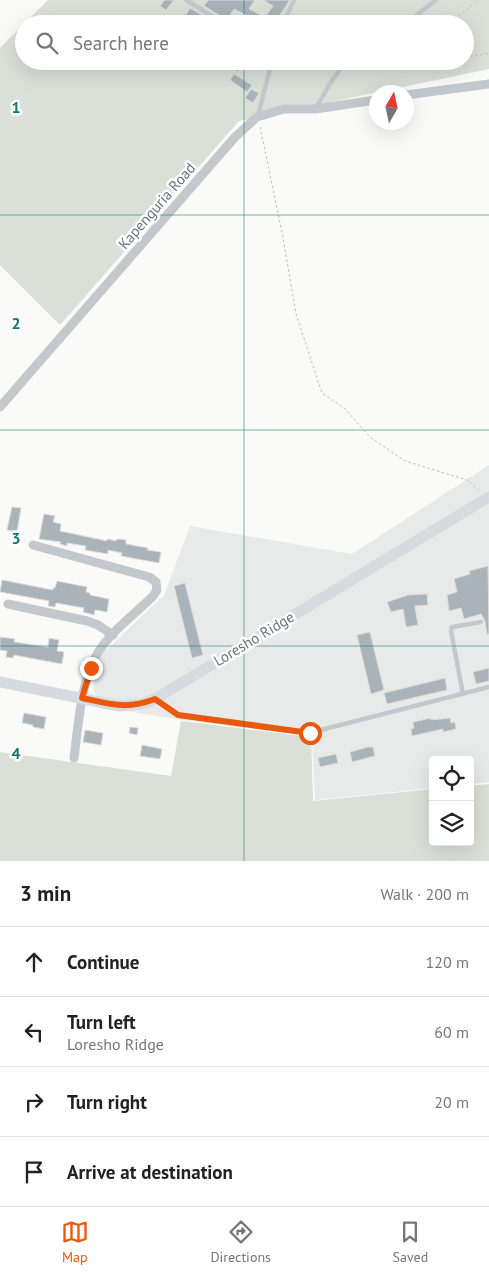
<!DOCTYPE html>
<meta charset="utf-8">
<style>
body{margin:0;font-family:"PT Sans",sans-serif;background:#f2f2f2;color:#222}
.controls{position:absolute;right:15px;bottom:15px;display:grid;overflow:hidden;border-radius:5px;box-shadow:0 5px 20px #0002}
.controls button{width:45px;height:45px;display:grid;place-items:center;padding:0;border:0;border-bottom:1px solid #e0e0e0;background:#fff;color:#222;font:25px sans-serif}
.compass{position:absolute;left:369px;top:85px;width:45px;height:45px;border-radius:50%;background:#fff;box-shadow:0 5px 20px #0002;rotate:9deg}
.stop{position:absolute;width:15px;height:15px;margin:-11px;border:4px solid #ea580c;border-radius:50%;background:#fff}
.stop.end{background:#ea580c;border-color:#fff;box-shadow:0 1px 5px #0008}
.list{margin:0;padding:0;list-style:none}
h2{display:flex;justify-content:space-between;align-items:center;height:65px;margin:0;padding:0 20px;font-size:21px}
h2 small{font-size:16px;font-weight:400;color:#767676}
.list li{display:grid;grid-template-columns:32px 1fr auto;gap:15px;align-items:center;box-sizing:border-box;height:70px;padding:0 20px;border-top:1px solid #e0e0e0}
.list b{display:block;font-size:19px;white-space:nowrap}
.list p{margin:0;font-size:16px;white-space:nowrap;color:#767676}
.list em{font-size:16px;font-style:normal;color:#767676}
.icon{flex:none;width:28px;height:28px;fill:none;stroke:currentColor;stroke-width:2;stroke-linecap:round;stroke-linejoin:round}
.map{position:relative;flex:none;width:489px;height:861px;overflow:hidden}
.search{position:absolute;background:#fff;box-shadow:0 5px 20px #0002;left:15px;right:15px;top:15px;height:55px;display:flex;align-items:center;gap:12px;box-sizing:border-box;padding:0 18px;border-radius:28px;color:#767676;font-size:19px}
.sheet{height:345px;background:#fff}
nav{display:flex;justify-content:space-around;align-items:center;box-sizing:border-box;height:70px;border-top:1px solid #e0e0e0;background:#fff;font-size:14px;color:#767676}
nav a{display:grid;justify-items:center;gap:2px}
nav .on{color:#ea580c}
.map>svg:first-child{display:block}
.built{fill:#e8e9e9}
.green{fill:#dadfd7}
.building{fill:#aab3b9;stroke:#dcdcda}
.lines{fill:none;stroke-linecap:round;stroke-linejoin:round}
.path{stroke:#bbbfc2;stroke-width:1;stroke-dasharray:2.5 2.5;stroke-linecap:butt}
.lane{stroke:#c3c8cc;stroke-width:4.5}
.street{stroke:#c3c8cc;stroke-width:9}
.secondary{stroke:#d6dbdf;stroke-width:11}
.route{stroke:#ea580c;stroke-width:6}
.grid{fill:none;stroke:#0f766e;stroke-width:1;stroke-opacity:0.55}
.labels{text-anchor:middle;stroke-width:5;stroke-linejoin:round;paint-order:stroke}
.street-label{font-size:15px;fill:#657683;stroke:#fff}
.grid-label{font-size:16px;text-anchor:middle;font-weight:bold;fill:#0f766e;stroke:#fff;stroke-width:5;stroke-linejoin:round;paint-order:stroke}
</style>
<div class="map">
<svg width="489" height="861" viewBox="0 0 489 861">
<rect width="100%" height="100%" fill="#fafaf8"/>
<path class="built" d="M 489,465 L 489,782 L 470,784 L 470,760 L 433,760 L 433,788 L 315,800 L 312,736 L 175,719 L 97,706 L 99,702 L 93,688 L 100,656 L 164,595 L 190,526 L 352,554 Z"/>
<g class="green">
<path d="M 48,0 L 489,0 L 489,69 L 239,121 L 60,325 L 0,265 L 0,48 L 24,24 L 24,61 L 465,61 L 465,24 L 24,24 Z"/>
<path d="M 181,721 L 311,737 L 313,801 L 433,789 L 433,842 L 470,842 L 470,786 L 489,784 L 489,861 L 0,861 L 0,752 L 171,776 Z"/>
</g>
<g class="building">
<path d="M 164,0 L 174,0 L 166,10 L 160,6 Z"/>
<path d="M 208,0 L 255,0 L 249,9 L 265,17 L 273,6 L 263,0 L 290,0 L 275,22 L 278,24 L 256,24 L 258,21 L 234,9 L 227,20 L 204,6 Z"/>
<path d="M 190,8 L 214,22 L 213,24 L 180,24 Z"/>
<path d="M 160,16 L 176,24 L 156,24 Z"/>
<path d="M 236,61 L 245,61 L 238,72 L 232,68 Z"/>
<path d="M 234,74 L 252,85 L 247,92 L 230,80 Z"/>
<path d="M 251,89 L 259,93 L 253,103 L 245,98 Z"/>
<path d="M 12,507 L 21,508 L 17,532 L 7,530 Z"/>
<path d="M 44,514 L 55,516 L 53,522 L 61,524 L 60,531 L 107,541 L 107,539 L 116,541 L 117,539 L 126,540 L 126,544 L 148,548 L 147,550 L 161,552 L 159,563 L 121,556 L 122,553 L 108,550 L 108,554 L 85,550 L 86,546 L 67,543 L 67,546 L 60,544 L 61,542 L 39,539 Z"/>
<path d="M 488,566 L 489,634 L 487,634 L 485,621 L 481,614 L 464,619 L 461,608 L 449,611 L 447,595 L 457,592 L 454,579 L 470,574 L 469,571 Z"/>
<path d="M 2,580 L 53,590 L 53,588 L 55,588 L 57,581 L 87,587 L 86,592 L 90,593 L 90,595 L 109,599 L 107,612 L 95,610 L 94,615 L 83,612 L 84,608 L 56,603 L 55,607 L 48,606 L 49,601 L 0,592 Z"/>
<path d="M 185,583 L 203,655 L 192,658 L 174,586 Z"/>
<path d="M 427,594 L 428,605 L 415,606 L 418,625 L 406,627 L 403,609 L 391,612 L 387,602 L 408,595 Z"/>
<path d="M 370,632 L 384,690 L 371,694 L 357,635 Z"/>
<path d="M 0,637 L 15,639 L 14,642 L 48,647 L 49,638 L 59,640 L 57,651 L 64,652 L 62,664 L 14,655 L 13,658 L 6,657 L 7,651 L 0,650 Z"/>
<path d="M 489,668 L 489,681 L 476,684 L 473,672 Z"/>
<path d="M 445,678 L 447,690 L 387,704 L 384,693 Z"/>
<path d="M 24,713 L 46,717 L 44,729 L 33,727 L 33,725 L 22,723 Z"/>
<path d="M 431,718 L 431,720 L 450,718 L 451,723 L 455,722 L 456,729 L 443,732 L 443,729 L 412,736 L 411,729 L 414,728 L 413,722 Z"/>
<path d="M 130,727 L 138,728 L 137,735 L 129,733 Z"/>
<path d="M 85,730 L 103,733 L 101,745 L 83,742 Z"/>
<path d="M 142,745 L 162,749 L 160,759 L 140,756 Z"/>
<path d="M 368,747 L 373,747 L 375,756 L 352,762 L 350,752 Z"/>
<path d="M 336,754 L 338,763 L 320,767 L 318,758 Z"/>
</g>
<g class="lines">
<g class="path">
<path d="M 446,24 L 468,9 L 477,0"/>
<path d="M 465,56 L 474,56 L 489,53"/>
<path d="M 260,127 L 282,232 L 296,314 L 322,393 L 345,409 L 370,437 L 405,461 L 467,480 L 480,491"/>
</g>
<g class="lane">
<path d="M 186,0 L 225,24"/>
<path d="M 283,24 L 294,0"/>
<path d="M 405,24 L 436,0"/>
<path d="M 316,108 L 331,82 L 346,61"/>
<path d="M 258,116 L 272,61"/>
<path d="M 463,694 L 451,631 L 452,627 L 481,622"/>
<path d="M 157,700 L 178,715 L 309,733 L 489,687"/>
</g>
<g class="street">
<path d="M 406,95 L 489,84"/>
<path d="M 0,407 L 235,137 L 257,117 L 284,109 L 315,109 L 376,100"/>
<path d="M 33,545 L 149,577 L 156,582 L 157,590 L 153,596 C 135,614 111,631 97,654 C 81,680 78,728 74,758"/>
<path d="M 8,604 L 87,621 L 98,625 L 113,635"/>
</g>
<path class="secondary" d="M 0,682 L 119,706 L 142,704 L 155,699 L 489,497"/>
</g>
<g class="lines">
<path class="route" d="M 91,668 L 82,698 C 111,704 126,710 155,699 L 178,715 L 310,733"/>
</g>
<path class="grid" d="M 244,0 L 244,24M 244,61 L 244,861M 0,215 L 489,215M 0,430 L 489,430M 0,646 L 489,646"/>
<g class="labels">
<g class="street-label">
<text transform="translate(157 206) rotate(-49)" y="5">Kapenguria Road</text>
<text transform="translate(254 639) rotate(-31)" y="5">Loresho Ridge</text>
</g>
</g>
<g class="grid-label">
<text x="16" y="113">1</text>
<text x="16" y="329">2</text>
<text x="16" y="544">3</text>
<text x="16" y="759">4</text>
</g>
</svg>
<div class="controls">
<button><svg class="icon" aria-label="locate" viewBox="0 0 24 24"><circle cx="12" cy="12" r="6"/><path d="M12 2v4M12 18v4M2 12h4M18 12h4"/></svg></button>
<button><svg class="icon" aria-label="layers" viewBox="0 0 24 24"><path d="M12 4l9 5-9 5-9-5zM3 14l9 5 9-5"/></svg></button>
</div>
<svg class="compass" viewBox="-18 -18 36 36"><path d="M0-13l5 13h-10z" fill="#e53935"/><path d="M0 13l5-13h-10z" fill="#767676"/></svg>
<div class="stop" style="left:310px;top:733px"></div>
<div class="stop end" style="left:91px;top:668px"></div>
<div class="search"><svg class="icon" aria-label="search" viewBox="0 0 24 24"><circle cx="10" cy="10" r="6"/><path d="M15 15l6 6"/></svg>Search here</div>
</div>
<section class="sheet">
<h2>3 min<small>Walk · 200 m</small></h2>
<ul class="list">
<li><svg class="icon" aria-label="ahead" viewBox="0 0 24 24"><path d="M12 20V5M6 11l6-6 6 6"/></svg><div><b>Continue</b></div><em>120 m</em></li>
<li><svg class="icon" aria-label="left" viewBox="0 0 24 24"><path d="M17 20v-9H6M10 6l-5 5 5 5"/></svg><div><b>Turn left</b><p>Loresho Ridge</p></div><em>60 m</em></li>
<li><svg class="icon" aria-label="right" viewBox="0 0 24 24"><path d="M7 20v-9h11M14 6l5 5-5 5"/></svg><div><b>Turn right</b></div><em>20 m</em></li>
<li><svg class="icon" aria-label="arrive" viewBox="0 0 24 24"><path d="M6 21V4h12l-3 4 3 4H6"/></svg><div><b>Arrive at destination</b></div></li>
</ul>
</section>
<nav>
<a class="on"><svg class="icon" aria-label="map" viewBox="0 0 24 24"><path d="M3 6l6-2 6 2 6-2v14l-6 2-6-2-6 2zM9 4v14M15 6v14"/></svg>Map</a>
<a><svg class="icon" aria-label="directions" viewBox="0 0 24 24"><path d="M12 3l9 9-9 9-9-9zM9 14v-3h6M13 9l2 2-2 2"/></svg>Directions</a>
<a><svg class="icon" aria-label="saved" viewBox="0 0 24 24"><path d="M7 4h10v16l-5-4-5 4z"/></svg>Saved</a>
</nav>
